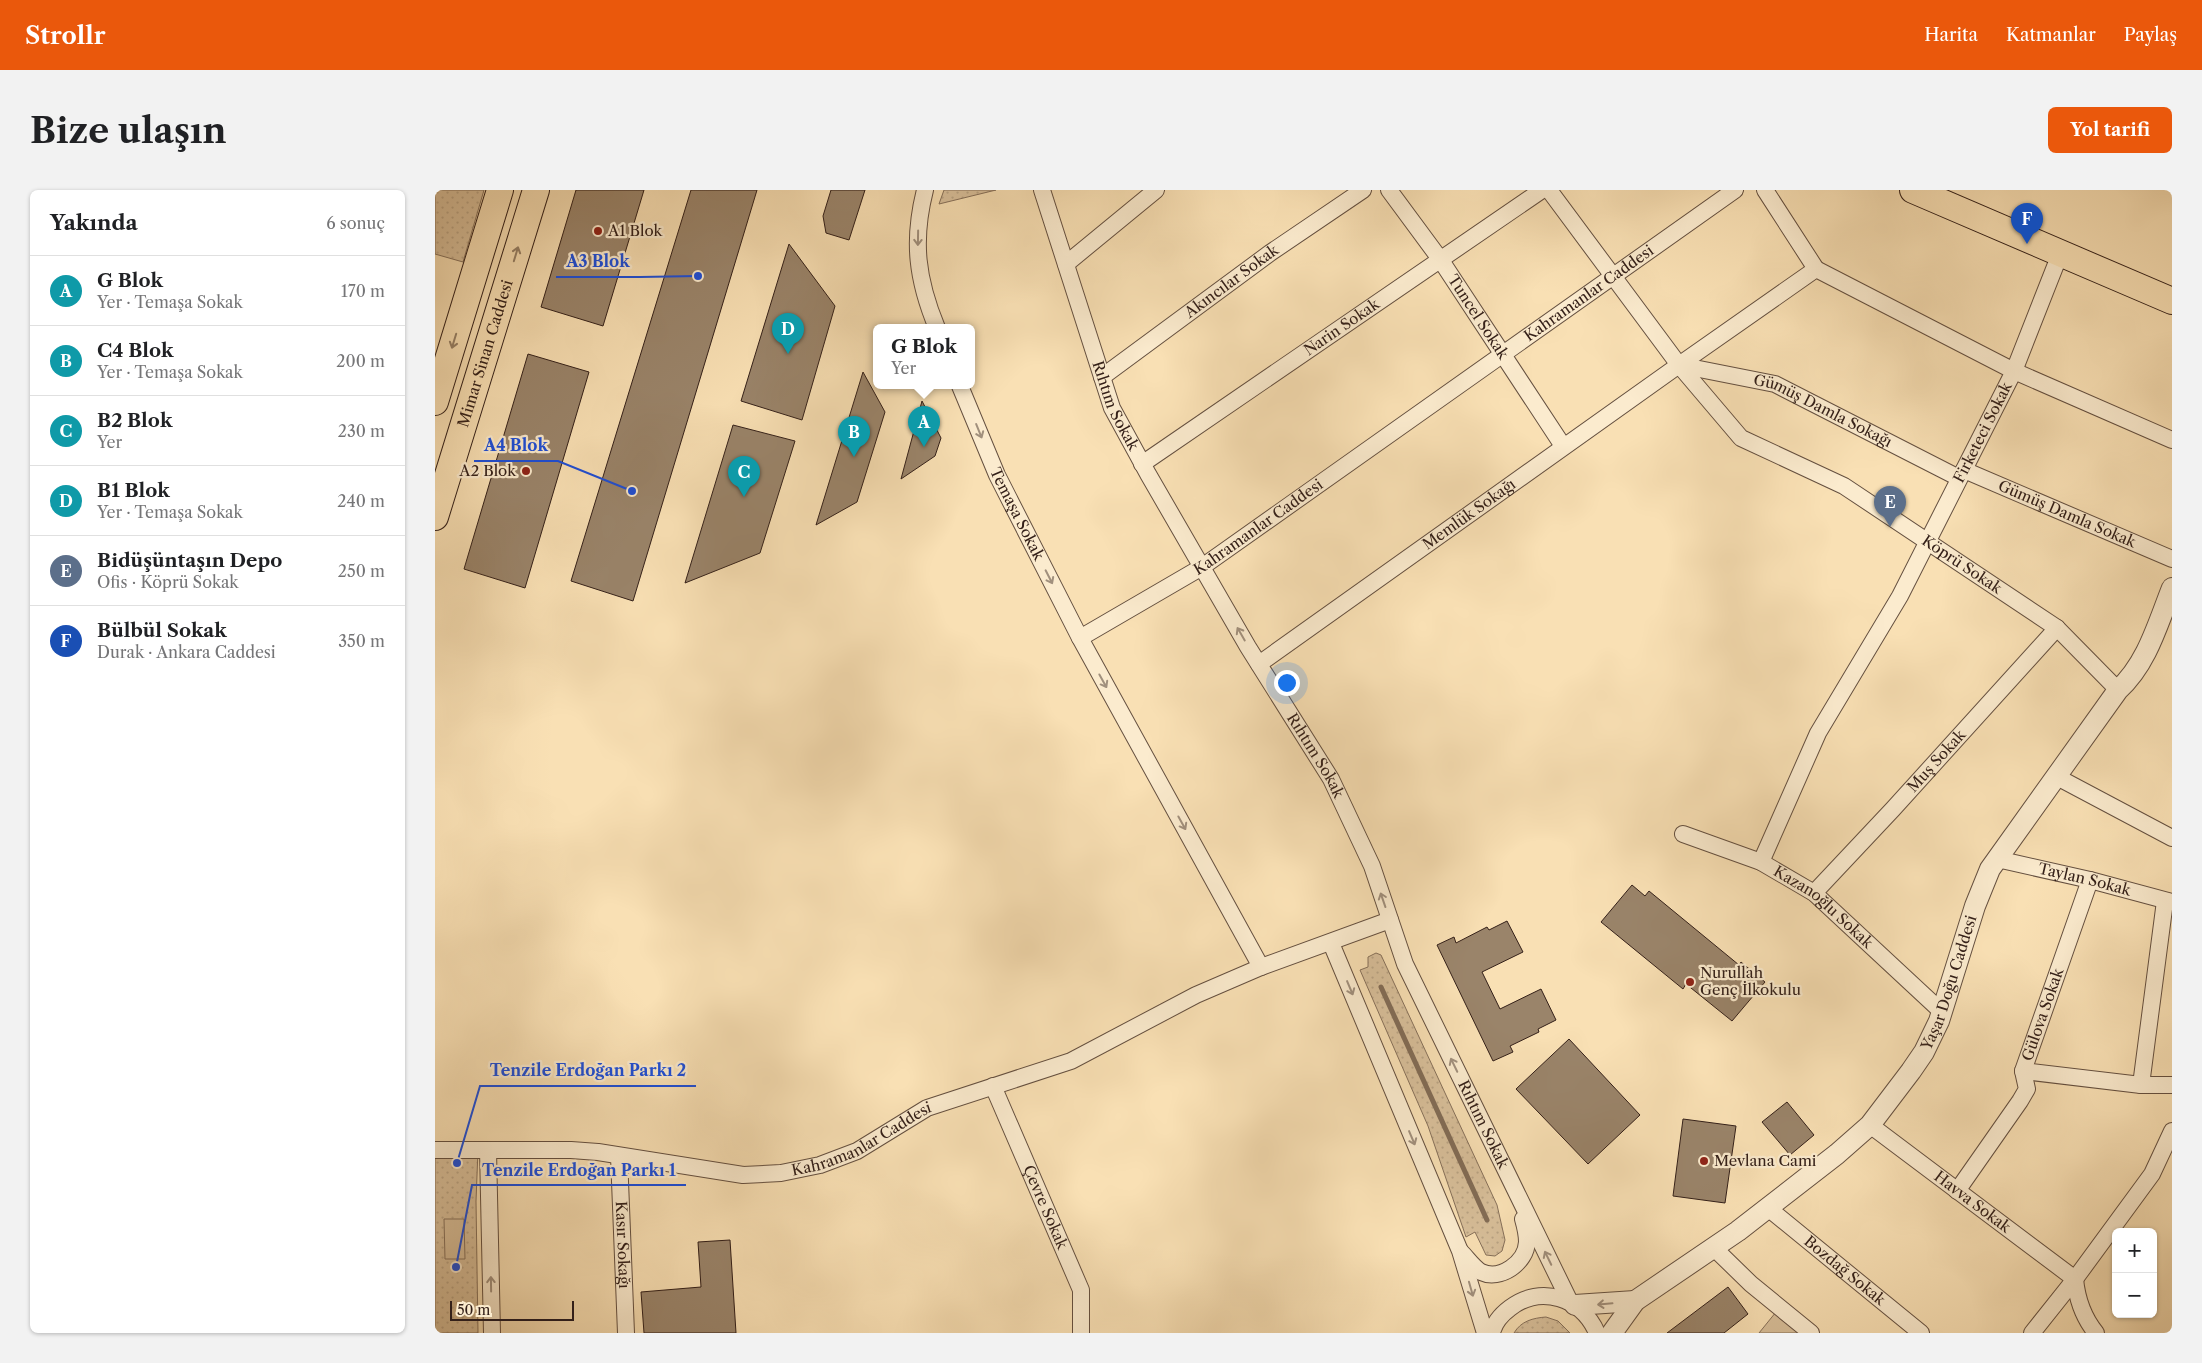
<!DOCTYPE html>
<html lang="tr">
<meta charset="utf-8">
<style>
body{margin:0;font-family:"Libre Caslon Text",serif;background:#f2f2f2;color:#202124}
.controls{position:absolute;right:15px;bottom:15px;display:grid;overflow:hidden;border-radius:8px;box-shadow:0 1px 4px #0004}
.controls button{width:45px;height:45px;display:grid;place-items:center;padding:0;border:0;border-bottom:1px solid #e0e0e0;background:#fff;color:#202124;font:25px sans-serif}
.scale{position:absolute;left:15px;bottom:12px;width:124px;box-sizing:border-box;padding-left:5px;border:2px solid #342019;border-top:0;font-size:14px;line-height:18px;white-space:nowrap;color:#342019;-webkit-text-stroke:4px #fbebce;paint-order:stroke}
.you{position:absolute;left:851px;top:492px;width:18px;height:18px;margin:-12px;border:4px solid #fff;border-radius:50%;background:#1a73e8;box-shadow:0 0 0 8px #1a73e833}
.badge{display:grid;place-items:center;width:32px;height:32px;border-radius:50%;background:#ea580c;color:#fff;font-size:16px;font-weight:700}
.pin{position:absolute;translate:-50% -41px;filter:drop-shadow(0 1px 2px #0008)}
.pin::after{content:'';position:absolute;top:26px;width:18px;height:15px;background:inherit;clip-path:polygon(0 0,100% 0,50% 100%)}
.popup{position:absolute;left:438px;top:134px;width:102px;height:65px;box-sizing:border-box;display:grid;place-content:center;border-radius:8px;background:#fff;filter:drop-shadow(0 1px 4px #0005);font-size:16px;white-space:nowrap;color:#757577}
.popup b{font-size:19px;color:#202124}
.popup::after{content:'';position:absolute;left:50%;top:100%;margin-left:-10px;border:10px solid transparent;border-top-color:#fff}
.list{margin:0;padding:0;list-style:none}
h2{display:flex;justify-content:space-between;align-items:center;height:65px;margin:0;padding:0 20px;font-size:21px}
h2 small{font-size:16px;font-weight:400;color:#757577}
.list li{display:grid;grid-template-columns:32px 1fr auto;gap:15px;align-items:center;box-sizing:border-box;height:70px;padding:0 20px;border-top:1px solid #e0e0e0}
.list b{display:block;font-size:19px;white-space:nowrap}
.list p{margin:0;font-size:16px;white-space:nowrap;color:#757577}
.list em{font-size:16px;font-style:normal;color:#757577}
.map{position:relative;flex:none;width:1737px;height:1143px;overflow:hidden;border-radius:8px}
header{display:flex;align-items:center;gap:30px;box-sizing:border-box;height:70px;padding:0 25px;background:#ea580c;color:#fff}
header strong{font-size:24px}
nav{display:flex;gap:28px;margin-inline-start:auto;font-size:18px}
.intro{display:flex;align-items:center;justify-content:space-between;box-sizing:border-box;height:120px;padding:0 30px}
h1{margin:0;font-size:35px}
.button{padding:12px 22px;border-radius:8px;background:#ea580c;color:#fff;font-size:18px;font-weight:700}
main{display:flex;gap:30px;padding:0 30px}
aside{flex:1;background:#fff;border-radius:8px;box-shadow:0 1px 4px #0004}
.map>svg:first-child{display:block}
.grass{fill:url(#grass-dots);stroke:#86705a}
.pitch{fill:#d8bf9a;stroke:#86705a}
.lines{fill:none;stroke-linecap:round;stroke-linejoin:round}
.stream{stroke:#826c56;stroke-width:5}
.building{fill:#9a846a;stroke:#342019}
.minor-casing{stroke:#655040;stroke-width:18}
.tertiary-casing{stroke:#655040;stroke-width:22}
.primary-casing{stroke:#342019;stroke-width:28}
.minor{stroke:#fbebce;stroke-width:16}
.tertiary{stroke:#fbebce;stroke-width:20}
.primary{stroke:#f9e0b4;stroke-width:26}
.oneway{stroke:#a1907d}
.oneway2{stroke:#968066}
.poi-dot{fill:#8f2418;stroke:#fbebce;stroke-width:2}
.labels{text-anchor:middle;stroke-width:4.5;stroke-linejoin:round;paint-order:stroke}
.poi-label{font-size:15px;fill:#342019;stroke:#fbebce;text-anchor:start}
.street-label{font-size:15px;fill:#342019;stroke:#fbebce}
.leader{fill:none;stroke:#1d4ed8;stroke-width:2}
.callout-dot{fill:#1d4ed8;stroke:#fbebce;stroke-width:2}
.callout-label{font-size:16px;text-anchor:middle;font-weight:bold;fill:#1d4ed8;stroke:#fbebce;stroke-width:4.5;stroke-linejoin:round;paint-order:stroke}
</style>
<header>
<strong>Strollr</strong>
<nav><a>Harita</a><a>Katmanlar</a><a>Paylaş</a></nav>
</header>
<div class="intro"><h1>Bize ulaşın</h1><a class="button">Yol tarifi</a></div>
<main>
<aside>
<h2>Yakında<small>6 sonuç</small></h2>
<ul class="list">
<li><span class="badge" style="background:#0f9aa8">A</span><div><b>G Blok</b><p>Yer · Temaşa Sokak</p></div><em>170 m</em></li>
<li><span class="badge" style="background:#0f9aa8">B</span><div><b>C4 Blok</b><p>Yer · Temaşa Sokak</p></div><em>200 m</em></li>
<li><span class="badge" style="background:#0f9aa8">C</span><div><b>B2 Blok</b><p>Yer</p></div><em>230 m</em></li>
<li><span class="badge" style="background:#0f9aa8">D</span><div><b>B1 Blok</b><p>Yer · Temaşa Sokak</p></div><em>240 m</em></li>
<li><span class="badge" style="background:#5c6f8a">E</span><div><b>Bidüşüntaşın Depo</b><p>Ofis · Köprü Sokak</p></div><em>250 m</em></li>
<li><span class="badge" style="background:#1a4fb4">F</span><div><b>Bülbül Sokak</b><p>Durak · Ankara Caddesi</p></div><em>350 m</em></li>
</ul>
</aside>
<div class="map">
<svg width="1737" height="1143" viewBox="0 0 1737 1143">
<defs>
<pattern id="grass-dots" width="8" height="8" patternUnits="userSpaceOnUse" patternTransform="scale(1.25)"><rect width="8" height="8" fill="#d8bf9a"/><path d="M2 2h.1M6 6h.1" fill="none" stroke="#baa484" stroke-width="1.8" stroke-linecap="round"/></pattern>
</defs>
<rect width="100%" height="100%" fill="#f9e0b4"/>
<filter id="stains"><feTurbulence type="fractalNoise" baseFrequency=".004" numOctaves="4"/><feColorMatrix values="0 0 0 0 .2 0 0 0 0 .09 0 0 0 0 .02 0 0 0 .5 -.17"/></filter>
<radialGradient id="worn" r=".72"><stop offset=".6" stop-color="#630" stop-opacity="0"/><stop offset="1" stop-color="#630" stop-opacity=".3"/></radialGradient>
<g class="grass">
<path d="M 0,0 L 49,0 L 28,72 L 0,64 Z"/>
<path d="M 509,0 L 561,0 L 504,14 Z"/>
<path d="M 941,763 L 946,765 L 1062,1015 L 1070,1050 L 1067,1061 L 1060,1066 L 1051,1065 L 1040,1042 L 1031,1047 L 993,936 L 925,780 L 933,777 L 933,767 Z"/>
<path d="M 0,960 L 43,960 L 41,1011 L 43,1143 L 0,1143 Z"/>
<path d="M 1111,1127 L 1123,1131 L 1135,1143 L 1079,1143 C 1086,1131 1098,1128 1111,1127 Z"/>
</g>
<g class="pitch">
<path d="M 9,1029 L 29,1029 L 30,1069 L 10,1069 Z"/>
<path d="M 1341,1122 L 1367,1143 L 1324,1143 Z"/>
</g>
<g class="lines">
<path class="stream" d="M 946,797 L 1052,1030"/>
</g>
<g class="building">
<path d="M 141,0 L 209,0 L 168,136 L 106,117 Z"/>
<path d="M 256,0 L 322,0 L 198,411 L 136,391 Z"/>
<path d="M 396,0 L 430,0 L 414,50 L 391,43 L 388,26 Z"/>
<path d="M 354,54 L 400,116 L 367,230 L 306,211 Z"/>
<path d="M 93,164 L 154,182 L 90,398 L 29,379 Z"/>
<path d="M 428,182 L 450,222 L 422,312 L 381,335 Z"/>
<path d="M 487,211 L 506,248 L 500,266 L 466,289 Z"/>
<path d="M 298,235 L 360,251 L 325,363 L 250,393 Z"/>
<path d="M 1197,695 L 1210,706 L 1214,701 L 1304,775 L 1306,772 L 1330,792 L 1297,831 L 1251,794 L 1248,799 L 1166,732 Z"/>
<path d="M 1072,731 L 1088,762 L 1047,782 L 1065,819 L 1106,799 L 1121,830 L 1103,839 L 1104,842 L 1075,856 L 1078,862 L 1058,871 L 1002,755 L 1019,747 L 1021,753 L 1052,737 L 1054,740 Z"/>
<path d="M 1134,849 L 1205,925 L 1153,974 L 1081,899 Z"/>
<path d="M 1352,912 L 1379,945 L 1355,965 L 1327,932 Z"/>
<path d="M 1248,929 L 1301,936 L 1290,1013 L 1238,1006 Z"/>
<path d="M 295,1050 L 301,1143 L 209,1143 L 206,1102 L 266,1097 L 263,1052 Z"/>
<path d="M 1293,1097 L 1313,1124 L 1289,1143 L 1232,1143 Z"/>
</g>
<g class="lines">
<defs>
<g id="minor">
<path d="M 490,0 C 477,51 482,90 502,138"/>
<path id="s1" d="M 607,0 L 677,218 L 713,284 L 813,457 L 896,589 L 937,676 L 970,774 L 1135,1112"/>
<path id="s2" d="M 954,0 L 1005,69 L 1128,256"/>
<path d="M 1114,0 L 1244,175 L 1381,79 L 1579,181 L 1625,64"/>
<path d="M 1330,0 L 1381,79"/>
<path d="M 631,74 L 721,0"/>
<path id="s3" d="M 1244,175 L 1306,248 L 1409,296 L 1622,438 L 1683,500"/>
<path id="s4" d="M 1244,175 L 1340,194 L 1524,288"/>
<path id="s5" d="M 667,187 L 835,63 L 928,0"/>
<path id="s6" d="M 525,196 L 562,285 L 645,448 L 826,777"/>
<path id="s7" d="M 707,274 L 1107,0"/>
<path id="s8" d="M 1529,280 L 1737,369"/>
<path id="s9" d="M 645,448 L 767,377 L 1300,0"/>
<path id="s10" d="M 824,474 L 1244,175"/>
<path d="M 1622,587 L 1737,648"/>
<path id="s11" d="M 1248,644 L 1326,672 L 1379,703 L 1507,822"/>
<path id="s12" d="M 1562,669 L 1655,690 L 1737,712"/>
<path id="s13" d="M 1326,672 L 1383,543 L 1465,406 L 1579,181 L 1737,250"/>
<path id="s14" d="M 1379,703 L 1458,619 L 1622,438"/>
<path d="M 896,753 L 1025,1061 L 1050,1143"/>
<path d="M 1588,881 L 1706,895 L 1737,895"/>
<path d="M 1706,895 L 1730,711"/>
<path id="s15" d="M 558,896 L 646,1100 L 646,1143"/>
<path id="s16" d="M 1435,935 L 1640,1089 C 1642,1109 1648,1127 1661,1143"/>
<path id="s17" d="M 0,960 L 136,960 L 163,962 L 308,985 L 346,983 L 385,975 L 422,961 L 492,918 L 636,871 L 761,805 L 826,777 L 955,730"/>
<path d="M 53,960 L 57,1143"/>
<path id="s18" d="M 184,966 L 191,1143"/>
<path id="s19" d="M 1522,1001 L 1585,911 L 1592,899 L 1588,881 L 1655,690"/>
<path id="s20" d="M 1333,1018 L 1486,1143"/>
<path d="M 1279,1058 L 1316,1094 L 1376,1143"/>
<path d="M 1026,1062 C 1032,1068 1039,1078 1046,1082 C 1065,1091 1091,1073 1092,1052 C 1092,1045 1090,1036 1088,1029"/>
<path d="M 1057,1143 C 1059,1133 1067,1124 1075,1118 C 1106,1094 1147,1108 1162,1143"/>
<path d="M 1597,1143 L 1640,1089 L 1717,984 L 1737,941"/>
</g>
<g id="tertiary">
<path d="M 1140,1115 L 1200,1111"/>
<path id="s21" d="M 1177,1143 L 1200,1111 L 1303,1041 L 1402,964 L 1435,935 L 1476,881 L 1489,862 L 1504,831 L 1540,716 L 1555,679 L 1683,500 C 1712,474 1723,433 1737,398"/>
</g>
<g id="primary">
<path d="M 1478,0 L 1737,111"/>
<path d="M 0,212 L 65,0"/>
<path id="s22" d="M 0,327 L 101,0"/>
</g>
</defs>
<use href="#minor" class="minor-casing"/>
<use href="#tertiary" class="tertiary-casing"/>
<use href="#primary" class="primary-casing"/>
<use href="#minor" class="minor"/>
<use href="#tertiary" class="tertiary"/>
<use href="#primary" class="primary"/>
</g>
<defs><path id="oneway-shaft" d="M-6 0H5M1.5-3L5.5 0L1.5 3" fill="none" stroke-width="1.6" stroke-linecap="round" stroke-linejoin="round" transform="scale(1.25)"/></defs>
<g class="oneway">
<use href="#oneway-shaft" transform="translate(483 48) rotate(91)"/>
<use href="#oneway-shaft" transform="translate(544 241) rotate(68)"/>
<use href="#oneway-shaft" transform="translate(614 387) rotate(63)"/>
<use href="#oneway-shaft" transform="translate(806 444) rotate(-120)"/>
<use href="#oneway-shaft" transform="translate(668 491) rotate(61)"/>
<use href="#oneway-shaft" transform="translate(747 633) rotate(61)"/>
<use href="#oneway-shaft" transform="translate(948 710) rotate(-109)"/>
<use href="#oneway-shaft" transform="translate(915 798) rotate(67)"/>
<use href="#oneway-shaft" transform="translate(1019 875) rotate(-116)"/>
<use href="#oneway-shaft" transform="translate(977 948) rotate(67)"/>
<use href="#oneway-shaft" transform="translate(1113 1068) rotate(-116)"/>
<use href="#oneway-shaft" transform="translate(56 1094) rotate(-91)"/>
<use href="#oneway-shaft" transform="translate(1036 1099) rotate(74)"/>
<use href="#oneway-shaft" transform="translate(1170 1114) rotate(175)"/>
</g>
<g class="oneway2">
<use href="#oneway-shaft" transform="translate(81 64) rotate(-73)"/>
<use href="#oneway-shaft" transform="translate(19 151) rotate(107)"/>
</g>
<g class="poi-dot">
<circle cx="163" cy="41" r="5"/>
<circle cx="91" cy="281" r="5"/>
<circle cx="1255" cy="792" r="5"/>
<circle cx="1269" cy="971" r="5"/>
</g>
<g class="labels">
<g class="poi-label">
<text x="173" y="46">A1 Blok</text>
<text x="81" y="286" text-anchor="end">A2 Blok</text>
<text x="1265" y="788">Nurullah<tspan x="1265" dy="17">Genç İlkokulu</tspan></text>
<text x="1279" y="976">Mevlana Cami</text>
</g>
<g class="street-label">
<text dy="5" stroke="none"><textPath href="#s5" startOffset="161">Akıncılar Sokak</textPath></text>
<text dy="5" stroke="none"><textPath href="#s9" startOffset="615">Kahramanlar Caddesi</textPath></text>
<text dy="5" stroke="none"><textPath href="#s2" startOffset="155">Tuncel Sokak</textPath></text>
<text dy="5" stroke="none"><textPath href="#s7" startOffset="242">Narin Sokak</textPath></text>
<text dy="5" stroke="none"><textPath href="#s22" startOffset="171">Mimar Sinan Caddesi</textPath></text>
<text dy="5" stroke="none"><textPath href="#s1" startOffset="228">Rıhtım Sokak</textPath></text>
<text dy="5" stroke="none"><textPath href="#s4" startOffset="152">Gümüş Damla Sokağı</textPath></text>
<text dy="5" stroke="none"><textPath href="#s13" startOffset="484">Firketeci Sokak</textPath></text>
<text dy="5" stroke="none"><textPath href="#s6" startOffset="140">Temaşa Sokak</textPath></text>
<text dy="5" stroke="none"><textPath href="#s10" startOffset="258">Memlük Sokağı</textPath></text>
<text dy="5" stroke="none"><textPath href="#s8" startOffset="112">Gümüş Damla Sokak</textPath></text>
<text dy="5" stroke="none"><textPath href="#s9" startOffset="210">Kahramanlar Caddesi</textPath></text>
<text dy="5" stroke="none"><textPath href="#s3" startOffset="351">Köprü Sokak</textPath></text>
<text dy="5" stroke="none"><textPath href="#s1" startOffset="632">Rıhtım Sokak</textPath></text>
<text dy="5" stroke="none"><textPath href="#s14" startOffset="180">Muş Sokak</textPath></text>
<text dy="5" stroke="none"><textPath href="#s12" startOffset="90">Taylan Sokak</textPath></text>
<text dy="5" stroke="none"><textPath href="#s11" startOffset="160">Kazanoğlu Sokak</textPath></text>
<text dy="5" stroke="none"><textPath href="#s21" startOffset="498">Yaşar Doğu Caddesi</textPath></text>
<text dy="5" stroke="none"><textPath href="#s19" startOffset="202">Gülova Sokak</textPath></text>
<text dy="5" stroke="none"><textPath href="#s1" startOffset="1038">Rıhtım Sokak</textPath></text>
<text dy="5" stroke="none"><textPath href="#s17" startOffset="436">Kahramanlar Caddesi</textPath></text>
<text dy="5" stroke="none"><textPath href="#s16" startOffset="128">Havva Sokak</textPath></text>
<text dy="5" stroke="none"><textPath href="#s15" startOffset="132">Çevre Sokak</textPath></text>
<text dy="5" stroke="none"><textPath href="#s18" startOffset="89">Kasır Sokağı</textPath></text>
<text dy="5" stroke="none"><textPath href="#s20" startOffset="99">Bozdağ Sokak</textPath></text>
</g>
</g>
<path class="leader" d="M263 86L205 87H121M197 301L123 271H39M22 973L45 896H261M21 1077L37 995H251"/>
<g class="callout-dot">
<circle cx="263" cy="86" r="5"/>
<circle cx="197" cy="301" r="5"/>
<circle cx="22" cy="973" r="5"/>
<circle cx="21" cy="1077" r="5"/>
</g>
<g class="callout-label">
<text x="163" y="77">A3 Blok</text>
<text x="81" y="261">A4 Blok</text>
<text x="153" y="886">Tenzile Erdoğan Parkı 2</text>
<text x="144" y="986">Tenzile Erdoğan Parkı 1</text>
</g>
<rect width="100%" height="100%" filter="url(#stains)"/>
<rect width="100%" height="100%" fill="url(#worn)"/>
</svg>
<div class="controls">
<button>+</button>
<button>−</button>
</div>
<div class="scale">50 m</div>
<div class="you"></div>
<div class="pin badge" style="left:489px;top:257px;background:#0f9aa8">A</div>
<div class="popup"><b>G Blok</b>Yer</div>
<div class="pin badge" style="left:419px;top:267px;background:#0f9aa8">B</div>
<div class="pin badge" style="left:309px;top:307px;background:#0f9aa8">C</div>
<div class="pin badge" style="left:353px;top:164px;background:#0f9aa8">D</div>
<div class="pin badge" style="left:1455px;top:337px;background:#5c6f8a">E</div>
<div class="pin badge" style="left:1592px;top:54px;background:#1a4fb4">F</div>
</div>
</main>
